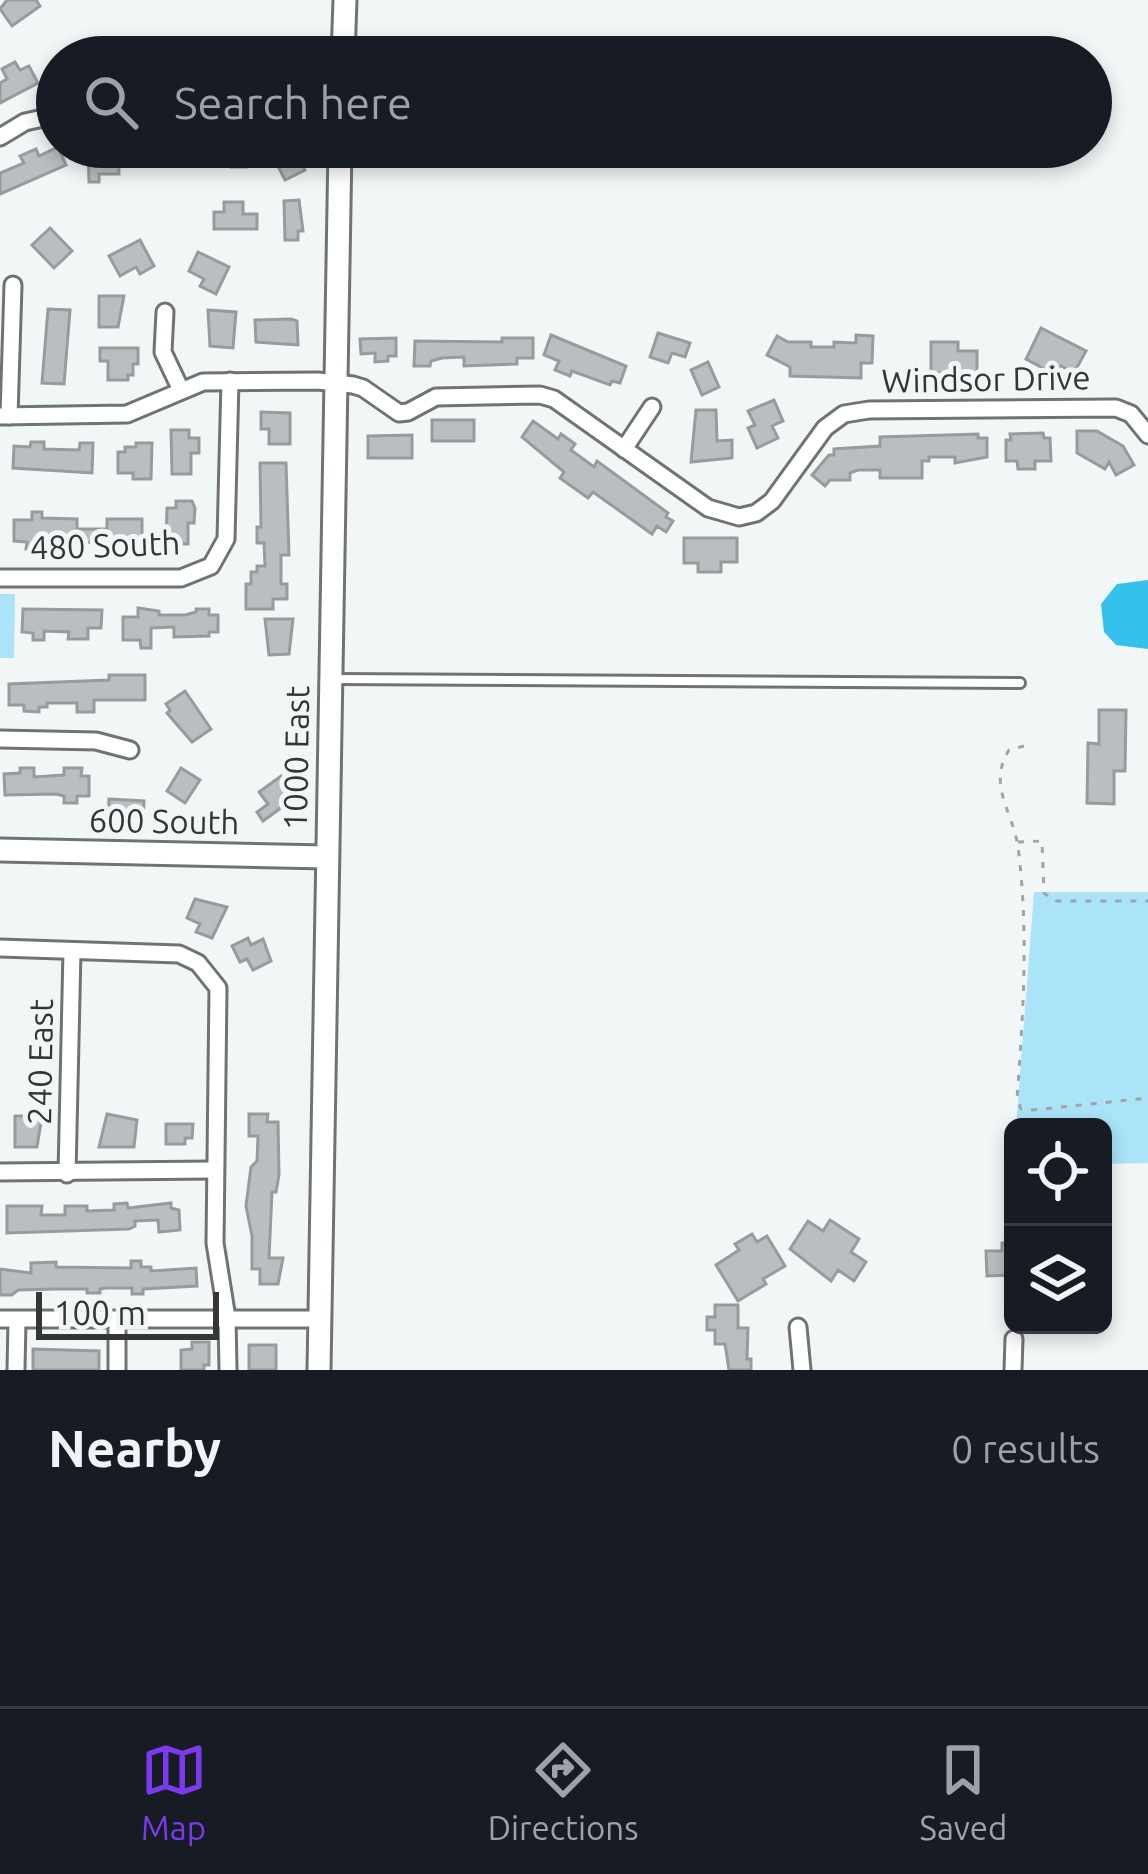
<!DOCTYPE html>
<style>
body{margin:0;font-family:Ubuntu,sans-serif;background:#242831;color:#f1f3f6}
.controls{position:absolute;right:36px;bottom:36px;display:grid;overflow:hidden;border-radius:18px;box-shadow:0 6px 18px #0003}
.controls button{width:108px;height:108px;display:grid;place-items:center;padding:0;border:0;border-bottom:3px solid #363941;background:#171b24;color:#f1f3f6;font:60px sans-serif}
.scale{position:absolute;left:36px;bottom:30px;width:183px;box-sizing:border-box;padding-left:12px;border:6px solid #343636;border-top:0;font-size:33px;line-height:42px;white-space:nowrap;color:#343636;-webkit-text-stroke:9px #f1f6f7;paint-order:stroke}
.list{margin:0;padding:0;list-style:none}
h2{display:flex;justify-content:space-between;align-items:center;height:156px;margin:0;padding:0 48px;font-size:51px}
h2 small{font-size:39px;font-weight:400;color:#9ea1a6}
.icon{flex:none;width:66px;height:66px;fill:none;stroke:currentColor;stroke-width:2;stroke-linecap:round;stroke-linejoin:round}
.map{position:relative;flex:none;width:1148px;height:1370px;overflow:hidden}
.search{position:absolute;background:#171b24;box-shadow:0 6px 18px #0003;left:36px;right:36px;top:36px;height:132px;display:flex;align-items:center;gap:30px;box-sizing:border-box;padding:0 42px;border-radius:66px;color:#9ea1a6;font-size:45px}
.sheet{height:336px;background:#171b24}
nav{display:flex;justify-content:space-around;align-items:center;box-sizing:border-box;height:168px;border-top:3px solid #363941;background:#171b24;font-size:33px;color:#9ea1a6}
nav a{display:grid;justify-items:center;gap:6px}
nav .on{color:#7c3aed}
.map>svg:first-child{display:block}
.green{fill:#abe3f8}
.water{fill:#34c1eb}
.building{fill:#babec0;stroke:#979b9c;stroke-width:3}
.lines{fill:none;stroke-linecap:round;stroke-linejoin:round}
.lane-casing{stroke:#6f7374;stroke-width:14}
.street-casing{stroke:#6f7374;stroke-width:21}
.secondary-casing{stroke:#6f7374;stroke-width:27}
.path{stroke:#a0a4a4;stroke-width:3;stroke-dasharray:6 9;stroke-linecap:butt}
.lane{stroke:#fff;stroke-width:8}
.street{stroke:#fff;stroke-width:15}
.secondary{stroke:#fff;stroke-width:21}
.labels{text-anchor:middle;stroke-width:10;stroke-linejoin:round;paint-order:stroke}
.street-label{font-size:33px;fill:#343636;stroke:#f1f6f7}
</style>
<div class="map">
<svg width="1148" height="1370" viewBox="0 0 1148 1370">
<rect width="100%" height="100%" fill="#f1f6f7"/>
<g class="green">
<path d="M 0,594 L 15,594 L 14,658 L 0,658 Z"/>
<path d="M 1034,892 L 1148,892 L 1148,1163 L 1103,1164 L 1103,1127 L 1016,1127 Z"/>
</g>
<path class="water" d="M 1148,580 L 1148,649 L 1116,645 L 1104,632 L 1101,604 L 1117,584 Z"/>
<g class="building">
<path d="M 7,0 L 36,0 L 40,6 L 12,26 L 0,9 Z"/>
<path d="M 15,62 L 20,70 L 29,66 L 38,83 L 0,103 L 0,83 L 7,79 L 2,69 Z"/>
<path d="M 58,147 L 66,165 L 0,194 L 0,173 L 24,163 L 20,156 L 36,149 L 39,156 Z"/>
<path d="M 88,147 L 119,148 L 119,174 L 99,174 L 99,182 L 89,182 Z"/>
<path d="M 150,147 L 255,147 L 255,162 L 247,162 L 247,167 L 231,167 L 231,162 L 150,164 Z"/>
<path d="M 268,147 L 294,147 L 305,170 L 285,180 Z"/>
<path d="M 299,200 L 303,231 L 298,231 L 298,240 L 285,240 L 284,201 Z"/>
<path d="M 224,202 L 243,202 L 243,214 L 257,214 L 257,229 L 214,229 L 214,212 L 224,212 Z"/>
<path d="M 50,228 L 72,251 L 54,268 L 32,245 Z"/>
<path d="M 140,240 L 154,266 L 140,274 L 136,267 L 120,276 L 109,256 Z"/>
<path d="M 198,252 L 229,267 L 216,294 L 200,286 L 204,279 L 189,271 Z"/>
<path d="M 99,296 L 124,296 L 118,327 L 99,327 Z"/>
<path d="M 48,309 L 70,310 L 64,384 L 42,383 Z"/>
<path d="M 208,310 L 236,312 L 233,348 L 210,346 Z"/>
<path d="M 291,319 L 297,321 L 298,345 L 256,342 L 255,320 Z"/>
<path d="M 1041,328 L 1086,351 L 1074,373 L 1061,366 L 1056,375 L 1026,359 Z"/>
<path d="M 658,333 L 690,343 L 685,357 L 672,353 L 668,363 L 650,357 Z"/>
<path d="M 551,335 L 626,366 L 620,383 L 612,381 L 610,385 L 572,371 L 570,376 L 555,370 L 559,361 L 544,355 Z"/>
<path d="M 856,335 L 873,336 L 872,363 L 861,363 L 861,378 L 790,376 L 790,367 L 767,355 L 777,336 L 788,342 L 811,342 L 811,347 L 834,347 L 834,342 L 856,343 Z"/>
<path d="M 396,338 L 396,356 L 388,356 L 388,361 L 375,362 L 375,353 L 361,354 L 360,339 Z"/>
<path d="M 502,338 L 533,338 L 533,358 L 517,358 L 517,364 L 464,366 L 464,357 L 442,358 L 431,361 L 430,366 L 414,366 L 415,341 L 502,342 Z"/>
<path d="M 931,342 L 958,342 L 958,351 L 977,351 L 977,373 L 931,373 Z"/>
<path d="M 100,348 L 138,348 L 138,364 L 133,364 L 133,375 L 128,375 L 128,380 L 108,380 L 108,361 L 100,361 Z"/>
<path d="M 708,362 L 719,387 L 702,395 L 691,370 Z"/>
<path d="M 774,400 L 783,421 L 772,426 L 778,438 L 757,448 L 748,428 L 755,425 L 748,411 Z"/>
<path d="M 696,410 L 716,410 L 717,441 L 732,440 L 732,458 L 691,462 Z"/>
<path d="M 261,412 L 290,413 L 290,444 L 269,444 L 269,429 L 261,429 Z"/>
<rect x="432" y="420" width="42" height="21"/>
<path d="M 533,421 L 558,439 L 561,434 L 575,444 L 571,450 L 594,467 L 597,461 L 668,513 L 666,517 L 673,521 L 666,532 L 657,526 L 652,534 L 593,492 L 588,498 L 560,478 L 564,472 L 522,437 Z"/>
<path d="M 171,430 L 189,430 L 189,438 L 199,438 L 199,453 L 191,453 L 191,474 L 172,474 Z"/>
<path d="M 1077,431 L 1097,431 L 1123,446 L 1134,465 L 1116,475 L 1109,462 L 1105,469 L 1077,453 Z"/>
<path d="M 1043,433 L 1044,438 L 1050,438 L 1051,461 L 1035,461 L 1035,469 L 1018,469 L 1017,461 L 1006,461 L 1006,440 L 1011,440 L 1010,434 Z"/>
<path d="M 978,434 L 978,438 L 987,438 L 987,457 L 955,463 L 955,457 L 929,457 L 929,461 L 922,461 L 922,478 L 880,478 L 880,470 L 858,470 L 850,473 L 850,480 L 830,480 L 825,486 L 812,475 L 829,455 L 834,455 L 834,449 L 880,446 L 880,437 Z"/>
<path d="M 412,435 L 412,458 L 368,458 L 368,436 Z"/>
<path d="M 31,442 L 44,442 L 44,449 L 79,450 L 80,443 L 93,443 L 92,473 L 13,468 L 14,446 L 30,447 Z"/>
<path d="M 136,443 L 152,443 L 151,479 L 133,479 L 133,473 L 118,473 L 118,452 L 125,452 L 125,447 L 136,447 Z"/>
<path d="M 260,463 L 286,463 L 289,555 L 281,555 L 281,584 L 287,584 L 287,599 L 273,599 L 273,609 L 246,609 L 246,584 L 251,584 L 251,572 L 257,572 L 257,566 L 265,566 L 264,543 L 257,543 L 257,527 L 261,527 Z"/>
<path d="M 176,501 L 192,501 L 195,508 L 194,523 L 188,523 L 188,544 L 166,544 L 167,508 L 176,508 Z"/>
<path d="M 32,512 L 42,512 L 42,518 L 77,519 L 77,529 L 107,529 L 107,519 L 142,519 L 142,547 L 128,547 L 128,542 L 90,542 L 82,545 L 82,550 L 26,549 L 27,542 L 14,541 L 14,520 L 32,520 Z"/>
<path d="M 684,538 L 737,538 L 737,562 L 721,562 L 721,572 L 698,572 L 698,563 L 684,563 Z"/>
<path d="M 138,608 L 159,611 L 159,615 L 185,615 L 196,612 L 196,609 L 209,609 L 209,615 L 218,615 L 218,632 L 209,632 L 209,636 L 174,637 L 174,627 L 151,628 L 151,648 L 141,648 L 140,640 L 123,640 L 123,617 L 138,617 Z"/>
<path d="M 23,609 L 102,610 L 101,628 L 88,628 L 88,639 L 68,639 L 69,632 L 44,631 L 44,640 L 33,640 L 33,633 L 22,632 Z"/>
<path d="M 265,619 L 293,619 L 289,654 L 269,655 Z"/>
<path d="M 109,675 L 145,675 L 145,700 L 94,700 L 94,712 L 77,712 L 77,703 L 47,703 L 47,707 L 39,707 L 39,712 L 24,711 L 24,705 L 9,705 L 9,684 L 109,680 Z"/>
<path d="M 185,691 L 211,729 L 192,742 L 167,713 L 170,710 L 166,704 Z"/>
<path d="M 1099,710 L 1126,710 L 1125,771 L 1114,771 L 1114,804 L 1087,803 L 1088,743 L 1099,744 Z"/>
<path d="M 20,768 L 34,768 L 34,777 L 64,775 L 64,768 L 82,768 L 81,776 L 89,776 L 89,796 L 77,796 L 77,803 L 64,803 L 64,796 L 56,794 L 5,795 L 4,774 L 20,773 Z"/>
<path d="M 181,768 L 200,780 L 185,803 L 167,791 Z"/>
<path d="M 281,776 L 296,797 L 263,821 L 257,812 L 268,804 L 259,792 Z"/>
<path d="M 109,799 L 144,801 L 143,821 L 108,820 Z"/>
<path d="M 195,899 L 227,907 L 212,938 L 196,932 L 200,924 L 187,918 Z"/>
<path d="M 248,938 L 251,945 L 263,939 L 271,961 L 253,970 L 247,959 L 240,962 L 232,946 Z"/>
<path d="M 107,1114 L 137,1120 L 134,1147 L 99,1147 Z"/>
<path d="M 249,1114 L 268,1114 L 267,1122 L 278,1122 L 279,1175 L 276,1192 L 272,1192 L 269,1258 L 283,1258 L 278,1284 L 260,1284 L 260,1269 L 252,1269 L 252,1236 L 246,1206 L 251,1167 L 257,1161 L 258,1136 L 249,1136 Z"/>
<path d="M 15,1116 L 42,1116 L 37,1147 L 15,1147 Z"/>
<path d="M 166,1124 L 193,1124 L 192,1138 L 185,1138 L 185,1144 L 166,1144 Z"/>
<path d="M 127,1203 L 128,1208 L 171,1203 L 171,1208 L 179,1210 L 180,1230 L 159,1232 L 158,1220 L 135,1221 L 135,1226 L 129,1229 L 7,1233 L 7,1206 L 42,1206 L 41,1215 L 65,1215 L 65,1206 L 87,1206 L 87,1211 L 114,1210 L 114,1204 Z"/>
<path d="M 830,1220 L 859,1239 L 851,1252 L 866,1262 L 854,1281 L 838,1270 L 831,1281 L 790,1249 L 808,1221 L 823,1231 Z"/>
<path d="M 752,1234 L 757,1242 L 767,1236 L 785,1266 L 763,1279 L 766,1284 L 738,1301 L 716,1265 L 739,1250 L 735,1244 Z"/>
<path d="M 1013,1242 L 1013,1275 L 987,1276 L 986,1251 L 1002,1251 L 1002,1243 Z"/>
<path d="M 131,1261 L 141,1261 L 141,1267 L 151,1267 L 151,1271 L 196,1268 L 197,1286 L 143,1289 L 143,1294 L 132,1294 L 132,1288 L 106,1288 L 100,1289 L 100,1293 L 87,1293 L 87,1289 L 56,1289 L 18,1290 L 12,1295 L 0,1295 L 0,1269 L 31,1273 L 31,1263 L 56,1262 L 56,1267 L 131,1268 Z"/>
<path d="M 715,1305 L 738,1305 L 738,1328 L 748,1328 L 747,1359 L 751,1359 L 751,1370 L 729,1370 L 725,1344 L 715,1344 L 715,1330 L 707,1330 L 707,1317 L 715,1317 Z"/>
<path d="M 192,1342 L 209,1342 L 209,1365 L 204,1365 L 204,1370 L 181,1370 L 181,1350 L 192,1349 Z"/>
<rect x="249" y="1345" width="27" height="25"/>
<path d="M 33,1349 L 99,1351 L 99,1370 L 33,1370 Z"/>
</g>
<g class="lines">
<defs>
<path id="lane" d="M 332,679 L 1020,683"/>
<g id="street">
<path d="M 0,137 L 25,122 L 57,115"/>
<path d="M 165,312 L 163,352 L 181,390"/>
<path d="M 0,416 L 127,414 L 203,382 L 318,381 L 353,385 L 363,388 L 399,413 L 408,412 L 436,397 L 540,395 L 554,399 L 708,508 L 739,517 L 756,513 L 772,501 L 825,428 L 844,414 L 869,410 L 1116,408 L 1131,414 L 1148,435"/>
<path d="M 9,416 L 13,285"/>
<path d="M 624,449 L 652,407"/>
<path d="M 0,578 L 181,578 L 211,566 L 226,539 L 230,381"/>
<path d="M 0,739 L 96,741 L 130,750"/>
<path d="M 0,948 L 179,954 L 198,963 L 218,988 L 215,1243 L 227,1318 L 228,1370"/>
<path d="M 0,1172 L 215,1170"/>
<path d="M 67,1174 L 72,951"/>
<path d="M 0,1319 L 321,1319"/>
<path d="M 798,1327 L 802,1370"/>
<path d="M 16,1370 L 17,1320"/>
<path d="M 117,1370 L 117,1322"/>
<path d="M 1013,1370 L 1014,1339"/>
</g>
<g id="secondary">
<path d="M 343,57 L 345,0"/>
<path d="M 0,850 L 327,857"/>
<path d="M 319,1370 L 340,147"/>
</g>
</defs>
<use href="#lane" class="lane-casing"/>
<use href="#street" class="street-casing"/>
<use href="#secondary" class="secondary-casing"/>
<g class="path">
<path d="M 1024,746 L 1009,750 C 987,785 1013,812 1018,847 C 1029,932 1023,1015 1017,1099 L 1021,1109 L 1033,1110 L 1148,1098"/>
<path d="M 1018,842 L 1042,841 L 1044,893 L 1055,901 L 1148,901"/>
</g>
<use href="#lane" class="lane"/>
<use href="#street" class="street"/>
<use href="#secondary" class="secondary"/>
</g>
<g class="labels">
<g class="street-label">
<text transform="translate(986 379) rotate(-1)" y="12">Windsor Drive</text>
<text transform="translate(105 545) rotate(-2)" y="12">480 South</text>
<text transform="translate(296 758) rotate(-89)" y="12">1000 East</text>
<text transform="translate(164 821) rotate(1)" y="12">600 South</text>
<text transform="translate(40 1062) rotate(-89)" y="12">240 East</text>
</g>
</g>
</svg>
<div class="controls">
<button><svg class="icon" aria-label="locate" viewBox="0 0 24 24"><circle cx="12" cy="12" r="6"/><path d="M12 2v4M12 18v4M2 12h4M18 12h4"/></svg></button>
<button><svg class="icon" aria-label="layers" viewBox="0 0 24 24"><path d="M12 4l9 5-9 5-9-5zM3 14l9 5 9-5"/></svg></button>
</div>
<div class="scale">100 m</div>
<div class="search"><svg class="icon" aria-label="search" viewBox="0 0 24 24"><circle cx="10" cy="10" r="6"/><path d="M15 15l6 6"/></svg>Search here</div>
</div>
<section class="sheet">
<h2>Nearby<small>0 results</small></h2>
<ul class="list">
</ul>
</section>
<nav>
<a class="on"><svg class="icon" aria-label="map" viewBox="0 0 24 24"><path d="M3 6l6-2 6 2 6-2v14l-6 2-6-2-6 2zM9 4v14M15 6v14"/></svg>Map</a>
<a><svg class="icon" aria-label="directions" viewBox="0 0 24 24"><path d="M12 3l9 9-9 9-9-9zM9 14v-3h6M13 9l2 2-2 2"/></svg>Directions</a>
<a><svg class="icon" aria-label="saved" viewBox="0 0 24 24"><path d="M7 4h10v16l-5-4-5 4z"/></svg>Saved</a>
</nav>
